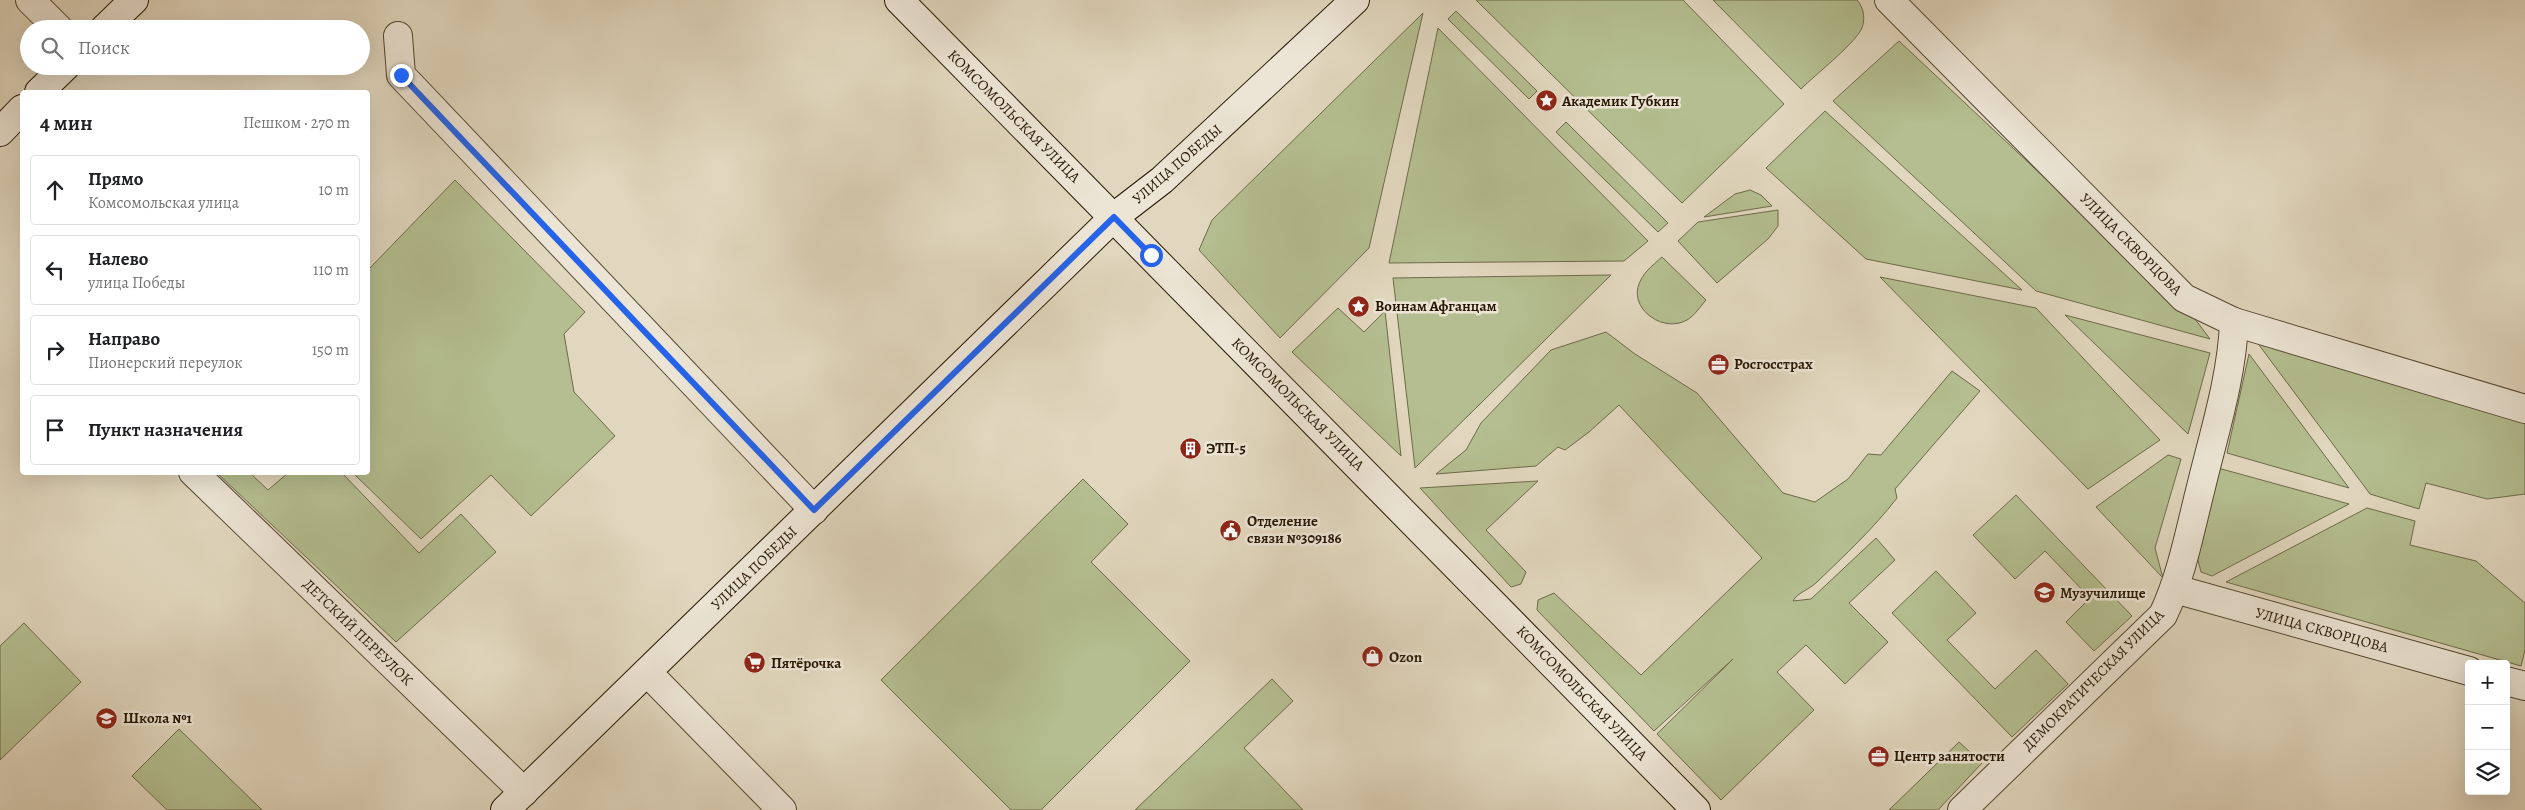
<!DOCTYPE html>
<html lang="ru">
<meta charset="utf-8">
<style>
body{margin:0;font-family:Alegreya,serif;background:#f2f2f2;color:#202124}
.controls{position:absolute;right:15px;bottom:15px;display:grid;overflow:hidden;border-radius:5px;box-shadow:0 5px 20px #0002}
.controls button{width:45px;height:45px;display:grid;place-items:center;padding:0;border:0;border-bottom:1px solid #e0e0e0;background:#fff;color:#202124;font:25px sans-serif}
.stop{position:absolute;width:15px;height:15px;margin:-11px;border:4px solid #2563eb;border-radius:50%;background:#fff}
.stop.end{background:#2563eb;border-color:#fff;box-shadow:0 1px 5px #0008}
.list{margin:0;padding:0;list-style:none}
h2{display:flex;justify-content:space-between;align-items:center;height:65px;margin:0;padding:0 20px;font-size:21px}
h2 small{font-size:16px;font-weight:400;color:#757577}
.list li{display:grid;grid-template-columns:32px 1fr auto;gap:15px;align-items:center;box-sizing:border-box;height:70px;margin:0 10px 10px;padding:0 10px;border:1px solid #e0e0e0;border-radius:5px}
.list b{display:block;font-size:19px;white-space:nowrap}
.list p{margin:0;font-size:16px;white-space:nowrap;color:#757577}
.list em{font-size:16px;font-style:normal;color:#757577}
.icon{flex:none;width:28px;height:28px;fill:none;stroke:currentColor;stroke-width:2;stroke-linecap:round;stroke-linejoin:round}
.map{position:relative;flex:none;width:2525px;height:810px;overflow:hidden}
.search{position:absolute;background:#fff;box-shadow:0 5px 20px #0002;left:20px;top:20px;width:350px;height:55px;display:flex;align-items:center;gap:12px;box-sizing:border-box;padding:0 18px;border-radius:28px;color:#757577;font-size:19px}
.panel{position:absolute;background:#fff;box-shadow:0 5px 20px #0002;left:20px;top:90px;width:350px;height:385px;border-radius:5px}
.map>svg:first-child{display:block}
.green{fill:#b4be90;stroke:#6e6a49}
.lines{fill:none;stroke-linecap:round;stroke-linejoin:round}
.street-casing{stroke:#564731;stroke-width:30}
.secondary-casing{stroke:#271702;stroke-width:30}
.street{stroke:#ece5d5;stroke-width:28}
.secondary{stroke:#ece5d5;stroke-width:28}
.route{stroke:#2563eb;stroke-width:6}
.labels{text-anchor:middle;stroke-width:5;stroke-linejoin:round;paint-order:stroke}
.poi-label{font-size:15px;font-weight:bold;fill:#271702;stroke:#ece5d5;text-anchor:start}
.street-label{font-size:15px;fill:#271702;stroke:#ece5d5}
</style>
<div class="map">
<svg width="2525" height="810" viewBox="0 0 2525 810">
<rect width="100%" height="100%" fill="#e1d7be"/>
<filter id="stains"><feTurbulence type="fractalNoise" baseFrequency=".004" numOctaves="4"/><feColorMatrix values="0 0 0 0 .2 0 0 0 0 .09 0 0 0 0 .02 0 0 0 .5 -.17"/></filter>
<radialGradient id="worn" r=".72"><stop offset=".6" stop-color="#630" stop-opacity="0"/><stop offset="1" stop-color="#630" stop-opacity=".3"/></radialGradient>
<g class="green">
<path d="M 1476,0 L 1683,0 L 1784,104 L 1682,203 Z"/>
<path d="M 1713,0 L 1857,0 C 1864,8 1866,20 1861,30 C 1851,47 1816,74 1801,89 Z"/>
<path d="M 1456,11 L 1537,91 L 1529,99 L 1448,19 Z"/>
<path d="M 1423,13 L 1369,248 L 1280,338 L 1199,250 L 1212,220 Z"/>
<path d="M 1438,28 L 1648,241 L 1624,261 L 1389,263 Z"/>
<path d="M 1899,41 L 2195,319 L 2210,339 L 2036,291 L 1833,101 Z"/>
<path d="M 1825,111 L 2022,290 L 1866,259 L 1766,168 Z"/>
<path d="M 1566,122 L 1668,223 L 1658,232 L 1556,132 Z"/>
<path d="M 455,180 L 585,312 L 564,334 L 574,392 L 615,436 L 531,516 L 491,475 L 421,539 L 353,473 L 368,472 L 368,270 Z"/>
<path d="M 1750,190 L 1761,195 L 1772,206 L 1704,217 L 1735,194 Z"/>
<path d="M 1778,210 L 1778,226 L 1768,239 L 1717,283 L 1678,241 L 1698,222 Z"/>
<path d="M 1662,257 L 1706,300 C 1701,306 1694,316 1687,320 C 1664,333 1632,311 1638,287 C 1642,273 1652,266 1662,257 Z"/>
<path d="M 1611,275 L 1415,468 L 1393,278 Z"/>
<path d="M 1880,277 L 2036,308 L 2160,440 L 2088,489 Z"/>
<path d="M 1338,308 L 1364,332 L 1385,311 L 1401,456 L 1292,352 Z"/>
<path d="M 2065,315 L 2210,353 L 2188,434 Z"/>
<path d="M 1606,332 L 1635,354 L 1697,393 L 1783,493 L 1815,502 L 1848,479 L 1868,454 L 1881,455 L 1952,371 L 1980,391 L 1895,489 L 1897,498 C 1873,529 1845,555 1817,582 C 1809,590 1798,592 1793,601 L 1811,599 L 1876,538 L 1895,560 L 1849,603 L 1888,642 L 1845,684 L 1806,645 L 1777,672 L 1814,710 L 1721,800 L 1657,734 L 1733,659 L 1654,731 L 1537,610 L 1538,600 L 1554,593 L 1641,675 L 1762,558 L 1619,405 L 1589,432 L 1565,450 L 1558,447 L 1536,466 L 1436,474 L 1466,450 L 1481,423 L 1551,350 Z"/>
<path d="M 2262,340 L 2525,417 L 2525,494 L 2487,499 L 2426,483 L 2419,509 L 2370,494 L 2259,345 Z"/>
<path d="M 2249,354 L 2349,488 L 2227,453 Z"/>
<path d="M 2168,455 L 2181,459 L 2155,548 L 2163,578 L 2096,507 Z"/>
<path d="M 2218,468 L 2349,504 L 2212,576 L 2201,572 L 2197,556 Z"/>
<path d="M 217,473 L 250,473 L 268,490 L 288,473 L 342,473 L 419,553 L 461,514 L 496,552 L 396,642 Z"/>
<path d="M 1083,479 L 1128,524 L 1091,562 L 1190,661 L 1041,810 L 1011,810 L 881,680 Z"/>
<path d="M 1538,481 L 1486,530 L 1526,572 L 1521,584 L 1511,587 L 1420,488 Z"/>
<path d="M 2016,495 L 2132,616 L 2094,651 L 2066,622 L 2090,598 L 2045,551 L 2015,579 L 1973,535 Z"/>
<path d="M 2367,508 L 2415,521 L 2410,545 L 2476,561 L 2525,603 L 2525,650 L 2521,666 L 2226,582 Z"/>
<path d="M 1936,571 L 1976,613 L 1947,640 L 1995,689 L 2036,650 L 2068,684 L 2012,737 L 1892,613 Z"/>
<path d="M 24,623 L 81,682 L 0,760 L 0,646 Z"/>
<path d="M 1272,679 L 1293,701 L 1244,748 L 1303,810 L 1135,810 Z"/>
<path d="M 179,729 L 262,810 L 167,810 L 132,776 Z"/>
<path d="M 1959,742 L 1982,763 L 1938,810 L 1889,810 Z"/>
</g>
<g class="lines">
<defs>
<g id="street">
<path d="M 30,0 L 59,29"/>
<path d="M 1889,0 L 2184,298 L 2234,322 L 2525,409"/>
<path d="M 398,36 L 401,75 L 814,510"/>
<path d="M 193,472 L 524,792"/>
<path d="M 2175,589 L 2469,671"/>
<path d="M 647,672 L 782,810"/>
<path d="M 2506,681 L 2525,686"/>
<path d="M 1962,810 L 2163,615 C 2182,575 2190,530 2201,487 C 2214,433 2232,377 2234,322"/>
</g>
<g id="secondary">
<path d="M 899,0 L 1696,810"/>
<path d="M 104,29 L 134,0"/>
<path d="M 39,92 L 66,66"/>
<path d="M 0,132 L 22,109"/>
<path d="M 505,810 L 1114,217 L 1162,180 L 1355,0"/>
</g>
</defs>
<use href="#street" class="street-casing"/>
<use href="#secondary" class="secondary-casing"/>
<use href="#street" class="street"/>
<use href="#secondary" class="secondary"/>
</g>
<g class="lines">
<path class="route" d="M 401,75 L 814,510 L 1114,217 L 1151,255"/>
</g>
<defs>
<symbol id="sight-disc" viewBox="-11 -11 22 22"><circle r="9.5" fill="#8f2418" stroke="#ece5d5"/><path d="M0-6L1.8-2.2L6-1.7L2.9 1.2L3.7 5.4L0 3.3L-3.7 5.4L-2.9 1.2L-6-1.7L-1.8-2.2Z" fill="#fff"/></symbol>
<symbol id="office-disc" viewBox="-11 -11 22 22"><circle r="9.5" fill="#8f2418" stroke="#ece5d5"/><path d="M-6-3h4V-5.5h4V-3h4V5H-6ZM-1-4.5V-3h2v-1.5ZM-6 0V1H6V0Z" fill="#fff"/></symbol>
<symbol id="building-disc" viewBox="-11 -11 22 22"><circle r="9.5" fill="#8f2418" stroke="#ece5d5"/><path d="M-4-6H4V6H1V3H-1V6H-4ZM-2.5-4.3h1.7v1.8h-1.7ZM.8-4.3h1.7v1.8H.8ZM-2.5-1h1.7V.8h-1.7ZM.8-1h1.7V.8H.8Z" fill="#fff"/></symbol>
<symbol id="civic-disc" viewBox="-11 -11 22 22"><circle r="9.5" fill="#8f2418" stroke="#ece5d5"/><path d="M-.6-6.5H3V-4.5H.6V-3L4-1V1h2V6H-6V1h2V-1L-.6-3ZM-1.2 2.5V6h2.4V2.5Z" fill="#fff"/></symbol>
<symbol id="school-disc" viewBox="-11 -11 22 22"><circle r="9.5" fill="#8f2418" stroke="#ece5d5"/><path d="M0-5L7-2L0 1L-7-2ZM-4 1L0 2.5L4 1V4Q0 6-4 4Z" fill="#fff"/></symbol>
<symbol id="shop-disc" viewBox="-11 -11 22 22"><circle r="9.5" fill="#8f2418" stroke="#ece5d5"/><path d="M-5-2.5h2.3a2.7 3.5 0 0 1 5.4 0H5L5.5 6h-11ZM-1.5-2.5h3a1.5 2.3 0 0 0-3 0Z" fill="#fff"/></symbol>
<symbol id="supermarket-disc" viewBox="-11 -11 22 22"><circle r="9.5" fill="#8f2418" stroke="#ece5d5"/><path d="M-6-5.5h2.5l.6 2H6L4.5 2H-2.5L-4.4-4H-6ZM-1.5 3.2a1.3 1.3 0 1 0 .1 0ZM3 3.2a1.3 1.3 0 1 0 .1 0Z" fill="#fff"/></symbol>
</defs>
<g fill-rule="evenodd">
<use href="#sight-disc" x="1534" y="88" width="25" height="25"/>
<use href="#sight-disc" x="1346" y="294" width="25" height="25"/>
<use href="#office-disc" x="1706" y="352" width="25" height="25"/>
<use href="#building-disc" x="1178" y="436" width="25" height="25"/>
<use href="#civic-disc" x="1218" y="518" width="25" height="25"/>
<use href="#school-disc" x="2032" y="580" width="25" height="25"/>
<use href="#shop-disc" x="1360" y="644" width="25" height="25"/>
<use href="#supermarket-disc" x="742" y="650" width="25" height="25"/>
<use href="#school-disc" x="94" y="706" width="25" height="25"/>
<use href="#office-disc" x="1866" y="744" width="25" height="25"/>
</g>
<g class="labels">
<g class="poi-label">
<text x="1562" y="106">Академик Губкин</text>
<text x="1375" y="311">Воинам Афганцам</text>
<text x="1734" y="369">Росгосстрах</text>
<text x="1206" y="453">ЭТП-5</text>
<text x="1247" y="526">Отделение<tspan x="1247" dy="17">связи №309186</tspan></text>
<text x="2060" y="598">Музучилище</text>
<text x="1389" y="662">Ozon</text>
<text x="771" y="668">Пятёрочка</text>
<text x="123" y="723">Школа №1</text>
<text x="1894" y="761">Центр занятости</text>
</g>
<g class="street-label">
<text transform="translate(1014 116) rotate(45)" y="5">КОМСОМОЛЬСКАЯ УЛИЦА</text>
<text transform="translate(1177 164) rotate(-41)" y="5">УЛИЦА ПОБЕДЫ</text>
<text transform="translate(2131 244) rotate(45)" y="5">УЛИЦА СКВОРЦОВА</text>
<text transform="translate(1298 404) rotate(45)" y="5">КОМСОМОЛЬСКАЯ УЛИЦА</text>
<text transform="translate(754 568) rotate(-44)" y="5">УЛИЦА ПОБЕДЫ</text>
<text transform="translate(2322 630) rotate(15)" y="5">УЛИЦА СКВОРЦОВА</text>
<text transform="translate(358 632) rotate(44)" y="5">ДЕТСКИЙ ПЕРЕУЛОК</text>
<text transform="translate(2093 680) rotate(-45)" y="5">ДЕМОКРАТИЧЕСКАЯ УЛИЦА</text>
<text transform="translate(1582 693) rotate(46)" y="5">КОМСОМОЛЬСКАЯ УЛИЦА</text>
</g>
</g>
<rect width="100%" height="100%" filter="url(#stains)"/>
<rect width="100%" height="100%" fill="url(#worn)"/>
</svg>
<div class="controls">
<button>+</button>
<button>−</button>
<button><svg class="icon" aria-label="layers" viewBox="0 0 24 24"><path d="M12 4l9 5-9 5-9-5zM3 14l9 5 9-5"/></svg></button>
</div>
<div class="stop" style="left:1151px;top:255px"></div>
<div class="stop end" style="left:401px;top:75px"></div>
<div class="search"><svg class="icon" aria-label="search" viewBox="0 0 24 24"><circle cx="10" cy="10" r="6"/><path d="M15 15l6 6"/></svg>Поиск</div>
<section class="panel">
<h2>4 мин<small>Пешком · 270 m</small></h2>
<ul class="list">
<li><svg class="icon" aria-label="ahead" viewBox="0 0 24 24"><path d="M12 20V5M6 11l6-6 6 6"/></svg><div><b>Прямо</b><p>Комсомольская улица</p></div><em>10 m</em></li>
<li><svg class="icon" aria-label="left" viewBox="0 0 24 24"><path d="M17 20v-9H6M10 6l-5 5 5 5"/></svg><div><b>Налево</b><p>улица Победы</p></div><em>110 m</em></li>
<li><svg class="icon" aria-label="right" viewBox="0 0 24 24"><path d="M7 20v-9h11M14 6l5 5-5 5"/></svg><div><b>Направо</b><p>Пионерский переулок</p></div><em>150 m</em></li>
<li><svg class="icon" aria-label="arrive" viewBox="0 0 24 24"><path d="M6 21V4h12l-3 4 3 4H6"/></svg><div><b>Пункт назначения</b></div></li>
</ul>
</section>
</div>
